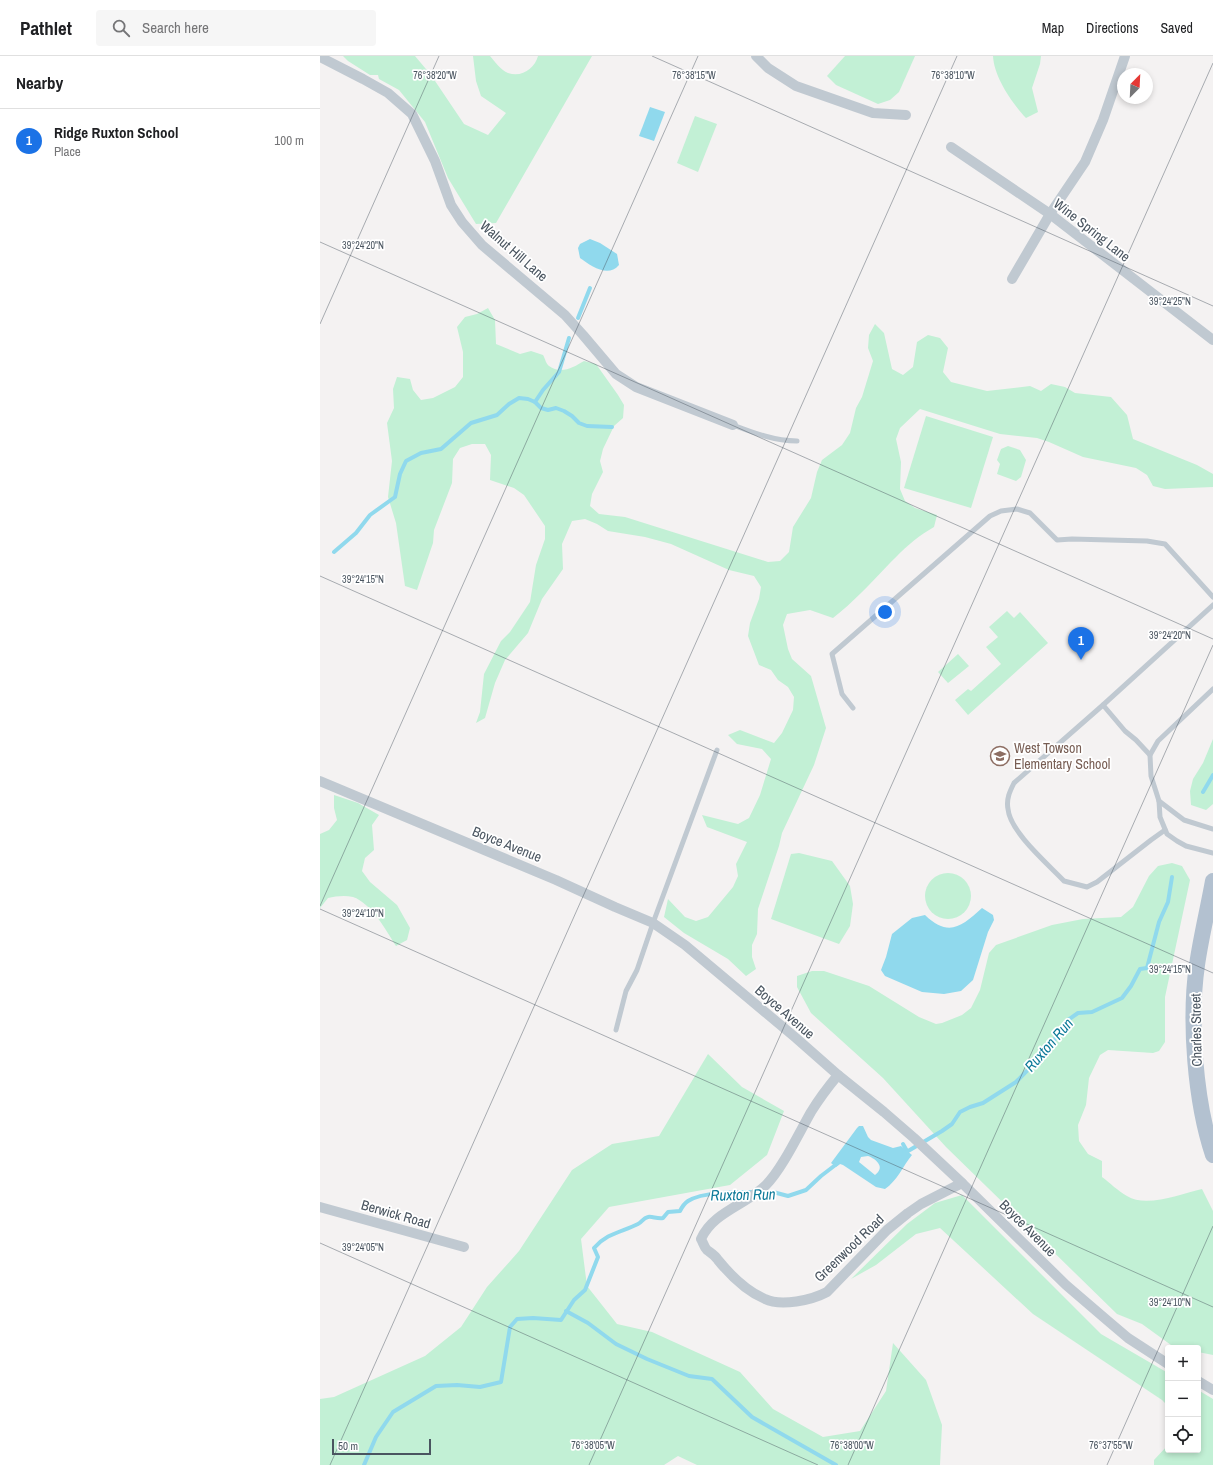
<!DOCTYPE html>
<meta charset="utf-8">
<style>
body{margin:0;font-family:"Archivo Narrow",sans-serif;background:#f6f6f6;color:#202124}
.controls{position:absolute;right:12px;bottom:12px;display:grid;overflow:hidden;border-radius:4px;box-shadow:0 2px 6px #0003}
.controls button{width:36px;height:36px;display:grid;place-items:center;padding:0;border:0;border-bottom:1px solid #e0e0e0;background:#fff;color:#202124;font:20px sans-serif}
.compass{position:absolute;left:797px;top:12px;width:36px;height:36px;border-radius:50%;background:#fff;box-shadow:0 2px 6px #0003;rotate:24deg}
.scale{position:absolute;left:12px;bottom:10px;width:99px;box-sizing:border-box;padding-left:4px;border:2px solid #4a5560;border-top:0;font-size:11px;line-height:14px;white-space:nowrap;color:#4a5560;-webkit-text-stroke:3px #fff;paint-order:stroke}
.you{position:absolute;left:565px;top:556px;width:14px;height:14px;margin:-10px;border:3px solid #fff;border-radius:50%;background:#1a73e8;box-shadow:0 0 0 6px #1a73e833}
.badge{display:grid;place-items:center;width:26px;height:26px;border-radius:50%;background:#1b72e6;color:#fff;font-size:13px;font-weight:700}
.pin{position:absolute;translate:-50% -33px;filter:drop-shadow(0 1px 2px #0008)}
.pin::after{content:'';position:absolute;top:21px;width:14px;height:12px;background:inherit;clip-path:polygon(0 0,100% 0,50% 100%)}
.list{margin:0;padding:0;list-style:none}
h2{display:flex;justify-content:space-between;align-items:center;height:52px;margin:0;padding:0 16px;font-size:17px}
h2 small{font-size:13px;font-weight:400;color:#757577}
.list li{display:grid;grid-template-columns:26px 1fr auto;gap:12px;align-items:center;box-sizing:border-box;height:64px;padding:0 16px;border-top:1px solid #e0e0e0}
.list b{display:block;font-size:15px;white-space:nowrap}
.list p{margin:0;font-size:13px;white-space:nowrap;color:#757577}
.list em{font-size:13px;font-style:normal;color:#757577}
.icon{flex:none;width:22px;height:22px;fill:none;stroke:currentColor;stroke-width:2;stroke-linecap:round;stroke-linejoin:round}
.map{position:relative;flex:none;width:893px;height:1409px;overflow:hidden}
header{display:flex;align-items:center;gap:24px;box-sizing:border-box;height:56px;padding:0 20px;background:#fff;border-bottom:1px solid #e0e0e0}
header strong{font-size:19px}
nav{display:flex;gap:22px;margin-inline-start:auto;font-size:14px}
.search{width:280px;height:36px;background:#f6f6f6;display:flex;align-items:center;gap:10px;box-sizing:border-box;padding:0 14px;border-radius:4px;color:#757577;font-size:15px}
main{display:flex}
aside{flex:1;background:#fff}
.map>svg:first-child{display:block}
.green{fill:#c2f0d5}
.water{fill:#90d9ed;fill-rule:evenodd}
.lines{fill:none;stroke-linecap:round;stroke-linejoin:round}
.stream{stroke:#90d9ed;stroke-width:4}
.service{stroke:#c0c9d1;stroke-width:5}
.minor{stroke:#c0c9d1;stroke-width:10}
.primary{stroke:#b3c1d0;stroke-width:16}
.ticks{fill:none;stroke:#4a5560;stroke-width:1;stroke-opacity:0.45}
.labels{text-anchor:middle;stroke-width:3.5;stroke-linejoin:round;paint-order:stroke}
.street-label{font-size:14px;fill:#4a5560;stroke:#fff}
.education-label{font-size:14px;fill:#785e54;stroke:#fff;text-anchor:start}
.water-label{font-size:15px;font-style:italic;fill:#0d7a99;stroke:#fff}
.ticks-label{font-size:10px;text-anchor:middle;fill:#4a5560;stroke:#fff;stroke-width:3.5;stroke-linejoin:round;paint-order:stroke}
</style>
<header>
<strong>Pathlet</strong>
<div class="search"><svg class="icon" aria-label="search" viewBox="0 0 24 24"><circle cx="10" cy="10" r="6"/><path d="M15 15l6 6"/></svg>Search here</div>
<nav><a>Map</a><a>Directions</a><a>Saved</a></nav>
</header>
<main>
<aside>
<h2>Nearby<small></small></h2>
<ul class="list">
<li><span class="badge">1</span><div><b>Ridge Ruxton School</b><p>Place</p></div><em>100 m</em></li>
</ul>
</aside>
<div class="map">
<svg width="893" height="1409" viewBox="0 0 893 1409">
<rect width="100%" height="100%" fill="#f4f2f2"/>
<g class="green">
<path d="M 23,0 L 95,0 L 111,19 L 144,68 L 168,79 L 186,57 L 161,40 L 156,25 L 153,0 L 170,0 C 175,6 181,14 188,17 C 202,22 215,12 218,0 L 272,0 L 176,167 L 156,168 L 128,122 L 105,66 L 79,34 L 59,23 L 58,19 L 50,19 L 28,5 Z"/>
<path d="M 525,0 L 595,0 L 579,36 L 570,44 L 558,48 L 516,29 L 507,20 Z"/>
<path d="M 673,0 L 721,0 L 720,8 L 712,32 L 718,56 L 706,62 C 692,47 674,21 673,0 Z"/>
<path d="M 375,60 L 397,68 L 378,116 L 357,107 Z"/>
<path d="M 168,252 L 175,264 L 176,288 L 200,298 L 211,295 L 223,299 C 225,302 226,308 229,310 C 241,319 254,311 264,305 L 276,308 L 298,339 L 304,349 L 303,362 L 294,370 L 283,393 L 280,405 L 283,416 L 272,438 L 270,450 L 279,458 L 305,461 L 448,506 L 460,505 L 469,496 L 473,471 L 491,442 L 497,416 L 502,404 L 522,389 L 530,377 L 536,352 L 542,341 L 553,305 L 548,292 L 549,279 L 555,268 L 564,277 L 572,313 L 583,319 L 593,311 L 597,286 L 608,279 L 620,282 L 628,292 L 623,316 L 631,326 L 667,335 L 710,330 L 721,335 L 731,328 L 745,331 L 755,337 L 791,341 L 807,359 L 813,383 L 877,409 L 893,418 L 893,431 L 845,433 L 833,430 L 827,419 L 816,412 L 763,401 L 729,386 L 717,382 L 680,378 L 600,353 L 580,372 L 576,383 L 581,406 L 580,433 L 585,445 L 595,452 L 617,459 L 614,471 C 585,487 565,514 541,537 C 532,546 523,554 513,562 L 490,554 L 467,558 L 463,569 L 468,593 L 472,603 L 491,620 L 506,672 L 494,709 L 462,777 L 459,790 L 438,853 L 437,878 L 432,889 L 432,901 L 436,913 L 426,920 L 408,903 L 364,877 L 344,861 L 348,843 L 365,861 L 376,865 L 388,861 L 413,831 L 418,820 L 416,808 L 427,786 L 387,771 L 382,759 L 418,768 L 429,762 L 440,739 L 451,703 L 442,693 L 417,688 L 408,679 L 420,674 L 454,687 L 462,677 L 473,654 L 474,641 L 468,631 L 458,624 L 451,614 L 439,609 L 428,580 L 430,567 L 439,543 L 441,531 L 434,520 L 409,514 L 351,488 L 325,481 L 288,475 L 277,468 L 265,463 L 252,465 L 242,488 L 243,513 L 222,543 L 208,577 L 185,604 L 175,627 L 165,662 L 156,667 L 160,656 L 164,618 L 181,585 L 190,576 L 210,546 L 216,509 L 225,483 L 225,470 L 204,439 L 194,432 L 170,424 L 171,399 L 165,388 L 152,388 L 140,392 L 133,403 L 132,427 L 114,474 L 113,487 L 97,534 L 85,530 L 76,467 L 68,441 L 72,405 L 67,367 L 74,352 L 73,333 L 77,321 L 90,323 L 93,334 L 101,344 L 113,342 L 135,331 L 143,321 L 143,296 L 137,271 L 145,261 L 157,258 Z"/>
<path d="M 606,360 L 673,381 L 651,452 L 584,432 Z"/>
<path d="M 688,390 L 700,394 L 706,404 L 701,421 L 696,425 L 677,418 L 680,408 L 677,404 L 681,393 Z"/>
<path d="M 687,555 L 694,562 L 700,556 L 728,587 L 648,659 L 635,644 L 648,633 L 651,635 L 681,608 L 666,591 L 678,581 L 669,571 Z"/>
<path d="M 638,598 L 649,610 L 628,627 L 618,616 Z"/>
<path d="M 893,683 L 893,748 L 886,754 L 871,749 L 870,735 L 873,723 L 883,707 Z"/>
<path d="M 14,739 L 38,747 L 59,759 L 52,769 L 54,794 L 45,802 L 42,815 L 50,826 L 77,849 L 90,872 L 87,884 L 76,890 C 66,874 51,847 33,841 C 25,839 16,840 8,842 L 0,852 L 0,778 L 9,774 L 17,764 L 14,752 Z"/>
<path d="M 479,797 L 512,805 L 530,830 L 533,848 L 530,870 L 519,888 L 451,863 L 471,798 Z"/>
<path d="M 852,807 L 862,810 L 870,824 L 845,941 L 845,986 L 839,995 L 833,997 L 788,994 L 780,999 L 769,1022 L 766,1049 L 758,1069 L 759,1085 L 768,1098 L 782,1105 L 782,1121 C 790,1127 798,1135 807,1140 C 826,1152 861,1138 882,1133 L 893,1155 L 893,1299 L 878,1296 L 878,1292 L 862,1292 L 851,1289 L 822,1268 L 797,1258 L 626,1091 L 563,1022 L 491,957 L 477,931 L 477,920 L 492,915 L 504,915 L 549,930 L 599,961 L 616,968 L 622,967 L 642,959 L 651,952 L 660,934 L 669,897 L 676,889 L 732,869 L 763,863 L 801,861 L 813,851 L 829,820 L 838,810 Z"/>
<circle cx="628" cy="840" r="23"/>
<path d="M 388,998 L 422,1031 L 464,1055 L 447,1099 L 410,1129 L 289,1151 L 261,1183 L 267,1230 L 297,1268 L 332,1276 L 420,1316 L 453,1353 L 503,1381 L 540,1375 L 566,1335 L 573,1287 L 606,1324 L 622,1369 L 620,1409 L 377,1409 L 358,1400 L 344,1409 L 0,1409 L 0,1343 L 14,1341 L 105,1300 L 141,1271 L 167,1231 L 199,1195 L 252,1114 L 292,1088 L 339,1080 Z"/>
<path d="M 642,1139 L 781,1278 L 848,1317 L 848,1350 L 842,1344 L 713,1258 L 620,1172 L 596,1178 L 556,1209 L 531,1223 L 587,1168 L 615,1147 Z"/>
<path d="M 878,1334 L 893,1343 L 893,1409 L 834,1409 L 834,1404 L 848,1389 L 848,1394 L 878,1394 Z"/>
</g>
<g class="water">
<path d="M 330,51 L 345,56 L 334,85 L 319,80 Z"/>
<path d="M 270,183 L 280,187 L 297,198 L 299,209 C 288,222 271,210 260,202 L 258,192 L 260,188 Z"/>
<path d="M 662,852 L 673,859 L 674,864 L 668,876 L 653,924 L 641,935 L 624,938 L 602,936 L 565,920 L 561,914 L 566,901 L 572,878 L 592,862 L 605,859 C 629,882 642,870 662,852 Z"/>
<path d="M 539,1070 L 543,1070 L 548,1081 L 551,1084 L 573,1092 L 581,1090 L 592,1099 C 583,1110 577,1125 565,1133 L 556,1131 L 523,1109 L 520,1108 L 516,1111 L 511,1107 L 537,1072 ZM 548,1100 C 556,1103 566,1111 555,1119 L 539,1106 L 541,1101 Z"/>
</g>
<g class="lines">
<g class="stream">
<path d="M 258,262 L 270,232"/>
<path d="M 215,346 L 223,334 L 239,316 L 249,282"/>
<path d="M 14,496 L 36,477 L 50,459 L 75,441 L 80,418 L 86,405 L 101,397 L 121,393 L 151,367 L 177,359 L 189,348 L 199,342 L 208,343 L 215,346 L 221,352 L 228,354 L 236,352 L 244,355 L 252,360 L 259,367 L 267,370 L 292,371"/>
<path d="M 883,736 L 893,719"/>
<path d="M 827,912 L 839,866 L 848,846 L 852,821"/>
<path d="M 583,1088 L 587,1095"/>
<path d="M 583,1098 L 622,1075 L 632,1068 L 640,1056 L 650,1051 L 663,1047 L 696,1026 L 728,993 L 748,964 L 758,957 L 772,956 L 802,942 L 811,930 L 820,913 L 827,912 L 835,915"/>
<path d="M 440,1136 L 453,1136 L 468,1140 L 486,1134 L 501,1120 L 518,1107"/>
<path d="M 246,1255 L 268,1267 L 296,1288 L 327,1303 L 369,1320 L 392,1323 L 432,1361 L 516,1409"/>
<path d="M 44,1409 L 56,1381 L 73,1356 L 116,1330 L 137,1329 L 160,1331 L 181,1326 L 190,1271 L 197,1263 L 213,1262 L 241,1264 L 254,1244 L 265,1234 L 278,1201 L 274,1192 C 287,1177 302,1176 318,1168 C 322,1166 323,1162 328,1161 C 332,1160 337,1163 343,1162 L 348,1156 L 360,1155 C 362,1151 365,1147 368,1145 C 382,1136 416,1136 434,1136"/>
</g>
<g class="service">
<path d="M 413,369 C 434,377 455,385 477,385"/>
<path d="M 893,633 L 838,685 L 830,699 L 831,720 L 839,745 L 840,761 L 847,778 L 857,785 L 866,790 L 893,797"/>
<path d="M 783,649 L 805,675 L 816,684 L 830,699"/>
<path d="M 533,652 L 522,638 L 512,598 L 670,460 L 681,455 L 697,453 L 710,457 L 737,484 L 752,483 L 827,485 L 845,488 L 893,541"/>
<path d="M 839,745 L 864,764 L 893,773"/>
<path d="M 845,774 L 831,784 L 777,826 L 767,831 L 744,825 C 728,808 690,776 688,753 C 686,743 690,735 694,727 L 783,649 L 893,549"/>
<path d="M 296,974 L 306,935 L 317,914 L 333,867 L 397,694"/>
</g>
<g class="minor">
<path d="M 436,0 L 448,12 L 476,30 L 553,57 L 586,59"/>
<path d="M 0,1 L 43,23 L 68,37 L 92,58 L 115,105 L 131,149 L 142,166 L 162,189 L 245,259 L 263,279 L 296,318 L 316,331 L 413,369"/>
<path d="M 631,91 L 730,158 L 893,284"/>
<path d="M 692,223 L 730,158 L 765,106 L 783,64 L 805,0"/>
<path d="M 0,725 L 236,824 L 295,851 L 333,867 L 365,889 L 476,982 L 518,1019 L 564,1056 L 594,1082 L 642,1127 L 746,1229 L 788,1265 L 808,1282 L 848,1308"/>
<path d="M 518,1019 C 508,1031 499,1043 491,1056 C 479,1077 462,1113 446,1129 C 426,1149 393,1156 381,1183 C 383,1186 384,1191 387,1194 C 391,1197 395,1199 398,1204 C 411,1220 426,1235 445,1243 C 461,1251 492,1244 507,1236 L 567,1174 L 588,1157 L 601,1148 L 642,1127"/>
<path d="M 0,1151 L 144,1191"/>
<path d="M 878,1325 L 893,1334"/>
</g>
<path class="primary" d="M 893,825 C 888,853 881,881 877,909 C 869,964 875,1045 893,1099"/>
</g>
<path class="ticks" d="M 332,0 L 893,250M 0,186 L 893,583M 0,268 L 119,0M 0,520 L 893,917M 0,850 L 378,0M 0,853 L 893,1251M 0,1187 L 498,1409M 10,1409 L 637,0M 269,1409 L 893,7M 528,1409 L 893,589M 787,1409 L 893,1170"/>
<defs>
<symbol id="school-ring" viewBox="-11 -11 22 22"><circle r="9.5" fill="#fff" stroke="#8d6e63" stroke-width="1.5"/><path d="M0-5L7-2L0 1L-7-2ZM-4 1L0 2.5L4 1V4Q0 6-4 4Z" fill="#8d6e63"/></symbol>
</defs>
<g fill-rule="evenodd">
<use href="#school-ring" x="669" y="689" width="22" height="22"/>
</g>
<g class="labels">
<g class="street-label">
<text transform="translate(772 174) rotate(38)" y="5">Wine Spring Lane</text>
<text transform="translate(194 195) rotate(41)" y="5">Walnut Hill Lane</text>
<text transform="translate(187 788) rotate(22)" y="5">Boyce Avenue</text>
<text transform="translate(465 956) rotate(41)" y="5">Boyce Avenue</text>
<text transform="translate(876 974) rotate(-91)" y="5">Charles Street</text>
<text transform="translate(76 1158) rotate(16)" y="5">Berwick Road</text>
<text transform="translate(708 1172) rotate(45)" y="5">Boyce Avenue</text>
<text transform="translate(529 1192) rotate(-44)" y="5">Greenwood Road</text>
</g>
<g class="education-label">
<text x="694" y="697">West Towson<tspan x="694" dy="16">Elementary School</tspan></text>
</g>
<g class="water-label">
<text transform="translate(729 989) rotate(-49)" y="5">Ruxton Run</text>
<text transform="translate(423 1139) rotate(-1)" y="5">Ruxton Run</text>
</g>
</g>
<g class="ticks-label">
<text x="374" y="23">76°38'15"W</text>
<text x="633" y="23">76°38'10"W</text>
<text x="115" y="23">76°38'20"W</text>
<text x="43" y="193">39°24'20"N</text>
<text x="850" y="249">39°24'25"N</text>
<text x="43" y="527">39°24'15"N</text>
<text x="850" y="583">39°24'20"N</text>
<text x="43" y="861">39°24'10"N</text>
<text x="850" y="917">39°24'15"N</text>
<text x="43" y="1195">39°24'05"N</text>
<text x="850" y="1250">39°24'10"N</text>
<text x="273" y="1393">76°38'05"W</text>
<text x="532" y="1393">76°38'00"W</text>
<text x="791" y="1393">76°37'55"W</text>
</g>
</svg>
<div class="controls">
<button>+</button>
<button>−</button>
<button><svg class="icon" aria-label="locate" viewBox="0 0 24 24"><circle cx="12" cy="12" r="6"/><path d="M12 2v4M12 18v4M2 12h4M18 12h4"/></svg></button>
</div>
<svg class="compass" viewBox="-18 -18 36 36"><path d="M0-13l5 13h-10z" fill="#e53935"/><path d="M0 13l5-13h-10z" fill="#757577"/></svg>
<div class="scale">50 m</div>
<div class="you"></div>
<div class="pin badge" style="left:761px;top:604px">1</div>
</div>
</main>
